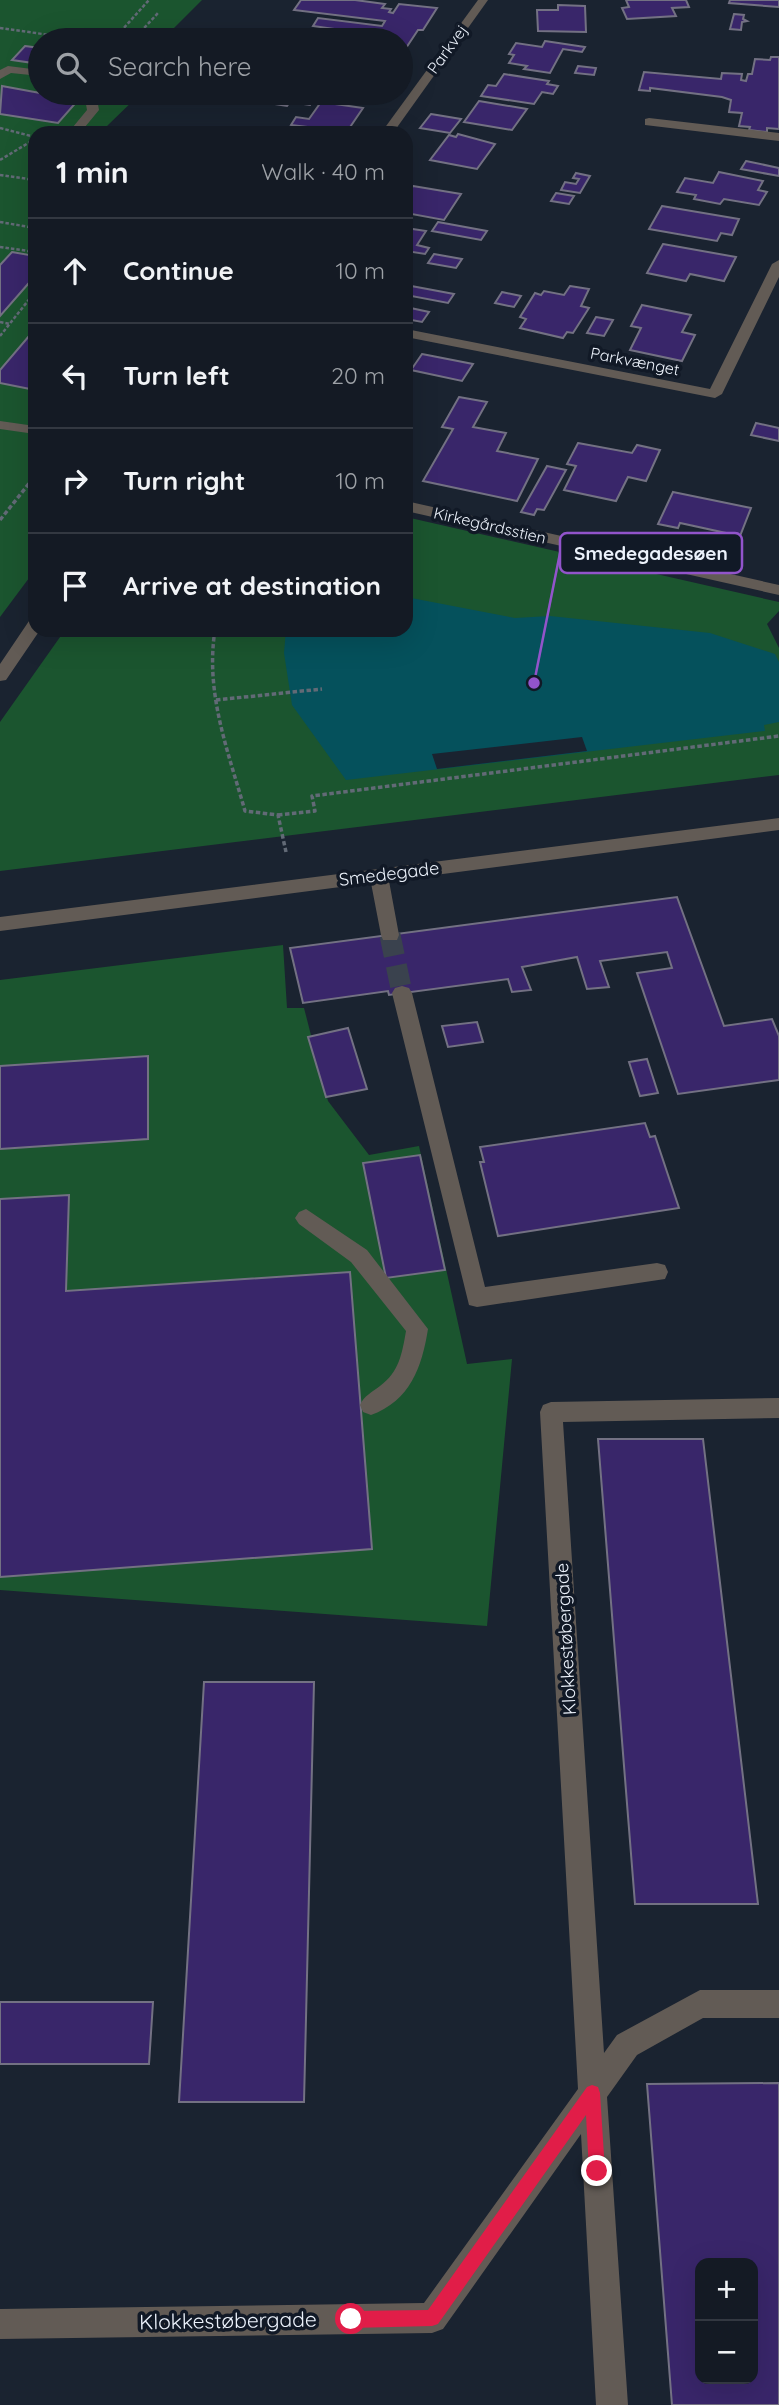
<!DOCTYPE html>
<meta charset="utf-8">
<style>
body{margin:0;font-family:Quicksand,sans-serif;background:#212731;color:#f1f3f6}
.controls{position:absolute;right:21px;bottom:21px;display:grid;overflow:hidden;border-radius:14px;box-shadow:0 7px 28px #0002}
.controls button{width:63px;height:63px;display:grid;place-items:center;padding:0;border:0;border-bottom:2px solid #333841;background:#141a24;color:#f1f3f6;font:35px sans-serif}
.stop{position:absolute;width:21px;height:21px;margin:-16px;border:5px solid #e11d48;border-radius:50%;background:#fff}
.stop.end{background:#e11d48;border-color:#fff;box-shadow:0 2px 7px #0008}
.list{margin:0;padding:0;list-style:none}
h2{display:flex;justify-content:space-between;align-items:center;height:91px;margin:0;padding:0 28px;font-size:30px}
h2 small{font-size:23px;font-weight:400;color:#9da1a6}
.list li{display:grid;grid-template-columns:46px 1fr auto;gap:21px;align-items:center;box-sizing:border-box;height:105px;padding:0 28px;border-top:2px solid #333841}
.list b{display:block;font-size:26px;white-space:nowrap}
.list em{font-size:23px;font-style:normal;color:#9da1a6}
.icon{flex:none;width:38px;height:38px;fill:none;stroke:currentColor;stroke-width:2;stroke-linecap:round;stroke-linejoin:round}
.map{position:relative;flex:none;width:779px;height:2405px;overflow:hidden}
.search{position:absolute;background:#141a24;box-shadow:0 7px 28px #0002;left:28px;top:28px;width:385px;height:77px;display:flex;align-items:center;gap:18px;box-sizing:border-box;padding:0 24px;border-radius:38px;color:#9da1a6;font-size:26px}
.panel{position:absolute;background:#141a24;box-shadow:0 7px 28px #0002;left:28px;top:126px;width:385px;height:511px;border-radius:21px}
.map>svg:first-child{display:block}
.green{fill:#1b552f}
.water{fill:#05515c}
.pier{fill:#1a2330}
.building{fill:#39266a;stroke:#737183;stroke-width:2;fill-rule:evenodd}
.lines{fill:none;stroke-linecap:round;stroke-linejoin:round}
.minor-tunnel{stroke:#3a424e;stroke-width:21;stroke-dasharray:21 10;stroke-linecap:butt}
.path-far1{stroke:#626a76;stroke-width:2.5;stroke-dasharray:3.5 2;stroke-linecap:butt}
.path{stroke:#626a76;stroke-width:3.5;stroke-dasharray:4.5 2.5;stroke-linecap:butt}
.minor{fill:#625b55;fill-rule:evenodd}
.route{fill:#e11d48}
.labels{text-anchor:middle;stroke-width:7;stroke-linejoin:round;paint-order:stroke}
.far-street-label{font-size:16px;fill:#ecf2fb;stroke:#111926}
.street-label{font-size:18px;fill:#ecf2fb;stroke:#111926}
.near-street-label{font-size:21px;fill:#ecf2fb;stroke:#111926}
.leader{fill:none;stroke:#9254cb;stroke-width:2.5}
.callout-dot{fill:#9254cb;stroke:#111926;stroke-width:2.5}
.callout{fill:#111926;stroke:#9254cb;stroke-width:2.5}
.callout-label{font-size:19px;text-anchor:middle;font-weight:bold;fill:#ecf2fb}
</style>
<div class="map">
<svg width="779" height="2405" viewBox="0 0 779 2405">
<rect width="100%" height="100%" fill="#1a2330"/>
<g class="green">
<path d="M 0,0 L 202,0 L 162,40 L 40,40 L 40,93 L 141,93 L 107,126 L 149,133 L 35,133 L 35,570 L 0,617 Z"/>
<path d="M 406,517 L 779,602 L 779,611 L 767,624 L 779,648 L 779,775 L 0,871 L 0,722 L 65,630 L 406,630 Z"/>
<path d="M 283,945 L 287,1008 L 304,1008 L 328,1101 L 369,1155 L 419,1146 L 467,1364 L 512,1359 L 487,1626 L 0,1590 L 0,980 Z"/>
</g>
<path class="water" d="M 406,597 L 515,618 L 550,616 L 710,633 L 775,654 L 779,662 L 779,722 L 764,725 L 765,731 L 346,780 L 292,705 L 284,653 L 286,630 L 406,630 Z"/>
<path class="pier" d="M 582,737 L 587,751 L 437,769 L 432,754 Z"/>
<g class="building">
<path d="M 301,0 L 355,0 L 385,4 L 382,8 L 391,9 L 389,12 L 393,13 L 399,4 L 437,8 L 423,30 L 418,30 L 404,51 L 401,51 L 401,40 L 359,40 L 363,33 L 313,26 L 318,18 L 382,26 L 385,21 L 294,10 Z"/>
<path d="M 626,0 L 686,0 L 689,7 L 672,8 L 676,16 L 627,19 L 622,8 L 629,7 Z"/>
<path d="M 730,0 L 779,0 L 779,7 L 729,3 Z"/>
<path d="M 558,5 L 585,6 L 586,32 L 538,31 L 537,10 L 558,10 Z"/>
<path d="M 734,14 L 744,15 L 743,19 L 747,21 L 742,22 L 741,30 L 730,29 Z"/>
<path d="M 545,41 L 585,47 L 582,52 L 563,49 L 550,73 L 524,69 L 527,66 L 509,63 L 514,55 L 509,54 L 516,43 L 542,47 Z"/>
<path d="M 25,46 L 40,48 L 40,64 L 12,60 Z"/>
<path d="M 771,57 L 779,57 L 779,129 L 767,128 L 767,132 L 749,130 L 750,127 L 739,126 L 742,113 L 729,112 L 731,100 L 722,97 L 650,88 L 650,91 L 639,90 L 644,72 L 721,79 L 722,73 L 742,74 L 741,80 L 746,81 L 748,74 L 752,74 L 755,59 L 770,60 Z"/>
<path d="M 578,66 L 596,68 L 594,75 L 575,73 Z"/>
<path d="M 504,74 L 549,81 L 547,84 L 558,86 L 553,94 L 542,92 L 534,104 L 481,96 L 488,85 L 496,86 Z"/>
<path d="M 2,86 L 40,93 L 80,98 L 58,123 L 0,114 Z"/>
<path d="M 240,93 L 276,93 L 315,98 L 310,105 L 290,102 L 287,106 L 262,102 L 264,99 L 238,95 Z"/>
<path d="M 332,93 L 371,93 L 365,103 L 329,98 Z"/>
<path d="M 479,101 L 527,109 L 512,130 L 464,122 Z"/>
<path d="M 321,102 L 363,108 L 346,133 L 304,133 L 308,127 L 291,125 L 296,117 L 309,119 Z"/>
<path d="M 431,114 L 461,119 L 450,133 L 420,128 Z"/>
<path d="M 458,134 L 495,144 L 477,169 L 430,160 L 449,135 L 456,137 Z"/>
<path d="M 746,161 L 779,168 L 779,176 L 741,169 Z"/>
<path d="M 719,172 L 763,181 L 758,190 L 767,192 L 759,205 L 724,199 L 720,204 L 694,199 L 696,195 L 677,192 L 685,178 L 713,183 Z"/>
<path d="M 576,173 L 590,176 L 580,193 L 561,190 L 565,182 L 576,184 L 579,179 L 573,178 Z"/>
<path d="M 413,186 L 461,194 L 444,220 L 406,213 L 406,196 Z"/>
<path d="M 556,193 L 574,196 L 569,204 L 551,201 Z"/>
<path d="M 662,206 L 739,219 L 732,235 L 721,233 L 717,241 L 649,229 Z"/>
<path d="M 438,222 L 487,231 L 481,240 L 432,231 Z"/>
<path d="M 406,228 L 426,231 L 417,245 L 429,248 L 425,254 L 406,251 Z"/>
<path d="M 663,244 L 736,257 L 724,281 L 690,274 L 686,281 L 647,273 Z"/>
<path d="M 12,252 L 35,256 L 35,276 L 0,316 L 0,265 Z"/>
<path d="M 434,254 L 462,259 L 456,268 L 428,263 Z"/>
<path d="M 406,285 L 454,294 L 448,303 L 406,295 Z"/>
<path d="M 570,286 L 589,289 L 581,306 L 589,308 L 573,333 L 567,332 L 563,338 L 520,328 L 526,319 L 520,317 L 535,293 L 541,295 L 544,291 L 564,295 Z"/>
<path d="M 502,292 L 521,296 L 514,307 L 495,303 Z"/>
<path d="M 642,305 L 691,315 L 682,332 L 695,335 L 682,361 L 630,350 L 641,328 L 631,326 Z"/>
<path d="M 406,307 L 429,312 L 422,322 L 406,319 Z"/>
<path d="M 596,317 L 613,320 L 604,336 L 587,333 Z"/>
<path d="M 35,329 L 35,390 L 0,383 L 0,370 Z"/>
<path d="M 422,354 L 473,364 L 462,381 L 411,370 Z"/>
<path d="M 459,397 L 487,402 L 473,427 L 506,433 L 497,451 L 538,459 L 517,501 L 423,481 L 453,429 L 442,427 Z"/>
<path d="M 756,423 L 779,428 L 779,441 L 751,435 Z"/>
<path d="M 578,443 L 632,453 L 637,445 L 660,450 L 646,481 L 628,477 L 616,501 L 564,490 L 576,466 L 567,464 Z"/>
<path d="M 547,466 L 566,470 L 544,510 L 537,509 L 534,515 L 521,512 Z"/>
<path d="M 673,492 L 751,508 L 740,536 L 680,523 L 678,528 L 658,524 Z"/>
<path d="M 677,897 L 724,1026 L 772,1019 L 779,1036 L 779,1080 L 678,1094 L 637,973 L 672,968 L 667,952 L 600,961 L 609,987 L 587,989 L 577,957 L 522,967 L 531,990 L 512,992 L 508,979 L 389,995 L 388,991 L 303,1003 L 290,948 Z"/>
<path d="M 477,1022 L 483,1042 L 448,1047 L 442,1026 Z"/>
<path d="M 348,1028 L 367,1089 L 326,1097 L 308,1037 Z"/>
<path d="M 148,1056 L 148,1139 L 0,1149 L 0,1066 Z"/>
<path d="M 647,1059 L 658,1093 L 640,1096 L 629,1062 Z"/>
<path d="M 645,1123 L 650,1137 L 655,1136 L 679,1208 L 498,1236 L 480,1162 L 484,1162 L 480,1147 Z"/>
<path d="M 420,1155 L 445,1270 L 386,1278 L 363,1163 Z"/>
<path d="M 69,1195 L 66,1291 L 350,1272 L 372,1549 L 0,1577 L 0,1199 Z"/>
<path d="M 598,1439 L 703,1439 L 758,1904 L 635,1904 Z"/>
<path d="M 204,1682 L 314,1682 L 304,2102 L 179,2102 Z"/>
<path d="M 0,2002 L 153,2002 L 149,2064 L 0,2064 Z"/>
<path d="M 779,2083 L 779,2405 L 672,2405 L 647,2084 ZM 700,2263 L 753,2263 L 753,2379 L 700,2379 Z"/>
</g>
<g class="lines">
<path class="minor-tunnel" d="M 390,935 L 402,993"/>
<g class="path-far1">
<path d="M 0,28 L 85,40"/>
<path d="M 113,40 L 149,0"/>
<path d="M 133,40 L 158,13"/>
<path d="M 0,128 L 35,137"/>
<path d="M 0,160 L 35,139"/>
<path d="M 0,175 L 35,180"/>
<path d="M 0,222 L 35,228"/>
<path d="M 0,247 L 35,252"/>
<path d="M 0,322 L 10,324"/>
<path d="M 0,336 L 35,292"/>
</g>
<g class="path">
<path d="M 0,520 L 35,476"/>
<path d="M 215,630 C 205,693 228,751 245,811 L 278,815 L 286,852"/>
<path d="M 216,700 L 322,689"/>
<path d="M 278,815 L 315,811 L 312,796 L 779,736"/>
</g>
<g class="minor">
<path d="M 478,0 L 488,0 L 393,133 L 381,133 Z"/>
<path d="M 8,66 L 40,70 L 40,76 L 11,73 L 0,79 L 0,70 Z"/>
<path d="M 84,93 L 96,93 L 99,110 L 80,133 L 68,133 L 87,110 Z"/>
<path d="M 649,118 L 779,133 L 779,141 L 645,125 L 645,119 Z"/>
<path d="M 779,260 L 779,277 L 722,394 L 715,398 L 406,337 L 406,329 L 710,389 L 772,264 Z"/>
<path d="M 0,421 L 35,426 L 35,434 L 0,429 Z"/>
<path d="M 406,501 L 779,585 L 779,595 L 406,511 Z"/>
<path d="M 35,620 L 35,630 L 40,630 L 6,680 L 0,681 L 0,664 L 29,621 Z"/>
<path d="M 779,818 L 779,830 L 389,881 L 399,935 L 397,940 L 383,940 L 381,935 L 371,883 L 0,931 L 0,917 Z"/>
<path d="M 402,986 L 409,988 L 412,993 L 485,1287 L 657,1263 L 665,1265 L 668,1272 L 665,1279 L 477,1307 L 469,1305 L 392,993 L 395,988 Z"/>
<path d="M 306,1209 L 367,1250 L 428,1329 C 422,1367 410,1401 371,1415 L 363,1412 L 360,1405 C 364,1396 372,1392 380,1386 C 399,1372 402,1354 406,1331 L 351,1262 L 299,1224 L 295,1218 L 299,1212 Z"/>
<path d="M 779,1398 L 779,1418 L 563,1422 L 604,2053 L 617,2035 L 700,1990 L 779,1990 L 779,2018 L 703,2018 L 637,2055 L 607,2097 L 628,2405 L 596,2405 L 581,2134 L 443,2329 L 432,2333 L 0,2339 L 0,2309 L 424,2303 L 578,2089 L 540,1412 L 543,1405 L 551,1402 Z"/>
</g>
</g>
<path class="route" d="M 592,2085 L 598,2087 L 600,2093 L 605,2171 L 603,2176 L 597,2179 L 592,2176 L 589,2171 L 586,2115 L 438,2324 L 432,2326 L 351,2328 L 345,2325 L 343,2319 L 345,2313 L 351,2311 L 428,2310 L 587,2087 Z"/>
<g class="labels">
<g class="far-street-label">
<text transform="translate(447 49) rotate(-54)" y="6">Parkvej</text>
<text transform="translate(635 361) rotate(11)" y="6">Parkvænget</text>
<text transform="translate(490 525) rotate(13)" y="6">Kirkegårdsstien</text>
</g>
<g class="street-label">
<text transform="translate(389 874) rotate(-7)" y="6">Smedegade</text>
<text transform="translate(566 1639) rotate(-93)" y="6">Klokkestøbergade</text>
</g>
<g class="near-street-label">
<text transform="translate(228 2321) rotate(-1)" y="7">Klokkestøbergade</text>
</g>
</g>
<path class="leader" d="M534 683L560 553"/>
<circle class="callout-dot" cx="534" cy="683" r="7"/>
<rect class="callout" x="560" y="533" width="182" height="40" rx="7"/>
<g class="callout-label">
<text x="651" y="560">Smedegadesøen</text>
</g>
</svg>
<div class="controls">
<button>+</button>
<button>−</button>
</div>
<div class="stop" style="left:351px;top:2319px"></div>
<div class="stop end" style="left:597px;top:2171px"></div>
<div class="search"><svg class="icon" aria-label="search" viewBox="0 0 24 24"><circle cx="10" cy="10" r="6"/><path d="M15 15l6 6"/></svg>Search here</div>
<section class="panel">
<h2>1 min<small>Walk · 40 m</small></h2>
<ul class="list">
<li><svg class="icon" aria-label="ahead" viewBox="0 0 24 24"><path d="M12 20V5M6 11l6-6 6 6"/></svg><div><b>Continue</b></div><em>10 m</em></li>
<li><svg class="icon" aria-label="left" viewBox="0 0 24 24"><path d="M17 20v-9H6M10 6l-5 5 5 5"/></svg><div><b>Turn left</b></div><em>20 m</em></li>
<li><svg class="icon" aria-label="right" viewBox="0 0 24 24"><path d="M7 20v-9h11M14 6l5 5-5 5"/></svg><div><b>Turn right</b></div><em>10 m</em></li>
<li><svg class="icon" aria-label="arrive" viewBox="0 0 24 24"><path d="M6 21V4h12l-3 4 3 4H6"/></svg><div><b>Arrive at destination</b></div></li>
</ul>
</section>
</div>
